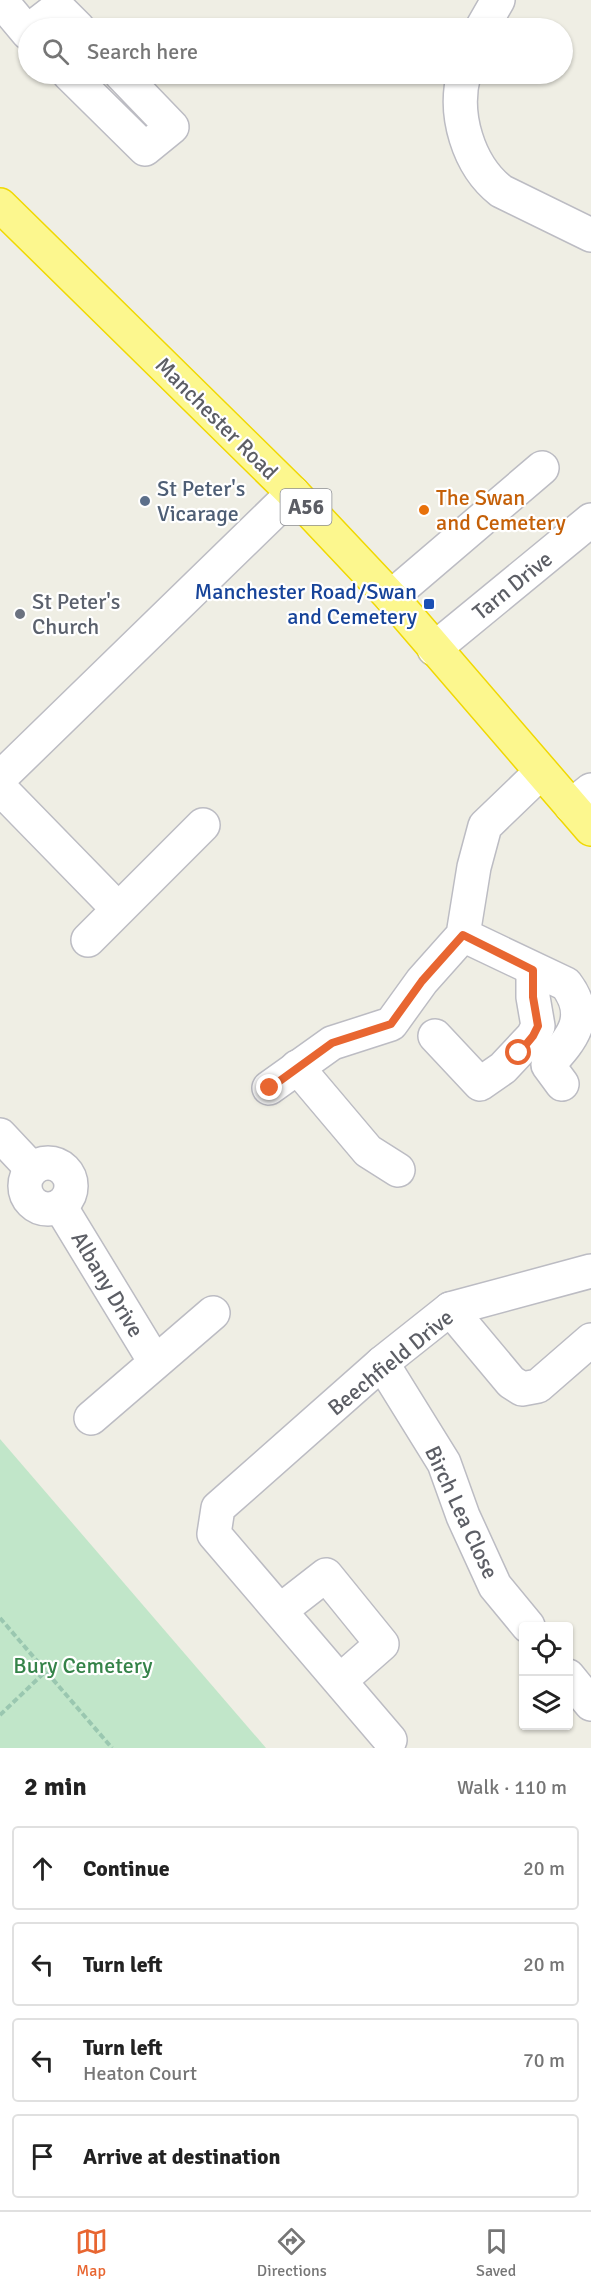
<!DOCTYPE html>
<meta charset="utf-8">
<style>
body{margin:0;font-family:Signika,sans-serif;background:#f2f2f2;color:#222}
.controls{position:absolute;right:18px;bottom:18px;display:grid;overflow:hidden;border-radius:6px;box-shadow:0 2px 4px #0004}
.controls button{width:54px;height:54px;display:grid;place-items:center;padding:0;border:0;border-bottom:2px solid #e0e0e0;background:#fff;color:#222;font:30px sans-serif}
.stop{position:absolute;width:18px;height:18px;margin:-14px;border:4px solid #e86631;border-radius:50%;background:#fff}
.stop.end{background:#e86631;border-color:#fff;box-shadow:0 2px 6px #0008}
.list{margin:0;padding:0;list-style:none}
h2{display:flex;justify-content:space-between;align-items:center;height:78px;margin:0;padding:0 24px;font-size:26px}
h2 small{font-size:20px;font-weight:400;color:#767676}
.list li{display:grid;grid-template-columns:39px 1fr auto;gap:18px;align-items:center;box-sizing:border-box;height:84px;margin:0 12px 12px;padding:0 12px;border:2px solid #e0e0e0;border-radius:6px}
.list b{display:block;font-size:22px;white-space:nowrap}
.list p{margin:0;font-size:20px;white-space:nowrap;color:#767676}
.list em{font-size:20px;font-style:normal;color:#767676}
.icon{flex:none;width:33px;height:33px;fill:none;stroke:currentColor;stroke-width:2;stroke-linecap:round;stroke-linejoin:round}
.map{position:relative;flex:none;width:591px;height:1748px;overflow:hidden}
.search{position:absolute;background:#fff;box-shadow:0 2px 4px #0004;left:18px;right:18px;top:18px;height:66px;display:flex;align-items:center;gap:15px;box-sizing:border-box;padding:0 21px;border-radius:33px;color:#767676;font-size:22px}
.sheet{height:462px;background:#fff}
nav{display:flex;justify-content:space-around;align-items:center;box-sizing:border-box;height:84px;border-top:2px solid #e0e0e0;background:#fff;font-size:16px;color:#767676}
nav a{display:grid;justify-items:center;gap:3px}
nav .on{color:#e86631}
.map>svg:first-child{display:block}
.green{fill:#c1e6c9}
.lines{fill:none;stroke-linecap:round;stroke-linejoin:round}
.minor-casing{stroke:#bcbcc3;stroke-width:36}
.highway-casing{stroke:#f0d802;stroke-width:36}
.path{stroke:#9ac7b0;stroke-width:4;stroke-dasharray:6 3;stroke-linecap:butt}
.minor{stroke:#fff;stroke-width:33}
.highway{stroke:#fcf78e;stroke-width:33}
.route{stroke:#e86631;stroke-width:8}
.service-dot{fill:#5c6f8a;stroke:#fff;stroke-width:2}
.food-dot{fill:#e8710a;stroke:#fff;stroke-width:2}
.transit-dot{fill:#1a4fb4;stroke:#fff;stroke-width:2}
.worship-dot{fill:#6b7280;stroke:#fff;stroke-width:2}
.labels{text-anchor:middle;stroke-width:4.5;stroke-linejoin:round;paint-order:stroke}
.shield{fill:#fff;stroke:#8d8e93;stroke-width:1.5}
.shield-label{font-size:21px;font-weight:bold;fill:#5c5e65}
.street-label{font-size:22px;fill:#5c5e65;stroke:#fff}
.service-label{font-size:22px;fill:#4e5e75;stroke:#fff;text-anchor:start}
.food-label{font-size:22px;fill:#c56008;stroke:#fff;text-anchor:start}
.transit-label{font-size:22px;fill:#164399;stroke:#fff;text-anchor:end}
.worship-label{font-size:22px;fill:#5b616d;stroke:#fff;text-anchor:start}
.park-label{font-size:22px;fill:#358349;stroke:#fff}
</style>
<div class="map">
<svg width="591" height="1748" viewBox="0 0 591 1748">
<rect width="100%" height="100%" fill="#efeee4"/>
<path class="green" d="M 0,1439 L 266,1748 L 0,1748 Z"/>
<g class="lines">
<defs>
<g id="minor">
<path d="M 0,5 L 3,3 L 28,33"/>
<path d="M 32,28 L 58,8 L 78,28"/>
<path d="M 482,28 L 498,0"/>
<path d="M 69,74 L 145,149 L 172,127 L 121,74"/>
<path d="M 464,74 C 453,114 468,165 501,191 L 591,235"/>
<path d="M 391,597 L 542,468"/>
<path d="M 434,649 L 591,520"/>
<path d="M 0,778 L 293,493"/>
<path d="M 0,788 L 118,909"/>
<path d="M 571,806 L 591,790"/>
<path d="M 463,935 L 566,984 C 591,1017 572,1039 548,1065 L 562,1084"/>
<path d="M 88,940 L 203,825"/>
<path d="M 435,1036 L 480,1084 L 503,1068 L 533,1036 L 538,1026 L 533,997 L 533,970"/>
<path d="M 297,1067 L 368,1151 L 398,1170"/>
<path d="M 269,1088 L 332,1043 L 391,1024 L 422,981 L 463,935 L 474,867 L 485,826 L 541,772"/>
<path d="M 0,1135 L 32,1169"/>
<circle cx="48" cy="1186" r="23"/>
<path d="M 60,1206 L 155,1362"/>
<path d="M 450,1309 L 511,1382 L 522,1389 L 538,1386 L 591,1340"/>
<path d="M 382,1363 L 444,1463 L 463,1516 L 495,1586 L 528,1626"/>
<path d="M 91,1418 L 213,1313"/>
<path d="M 281,1610 L 326,1575 L 382,1644 L 341,1680"/>
<path d="M 568,1676 L 591,1704"/>
<path d="M 390,1740 L 214,1534 L 218,1508 L 382,1363 L 450,1309 L 591,1271"/>
</g>
<path id="highway" d="M 0,205 L 293,493 L 391,597 L 591,829"/>
</defs>
<use href="#minor" class="minor-casing"/>
<use href="#highway" class="highway-casing"/>
<g class="path">
<path d="M 0,1618 L 112,1748"/>
<path d="M 0,1715 L 46,1671"/>
</g>
<use href="#minor" class="minor"/>
<use href="#highway" class="highway"/>
</g>
<g class="lines">
<path class="route" d="M 270,1088 L 332,1043 L 391,1024 L 422,981 L 463,935 L 533,970 L 533,997 L 538,1026 L 533,1036 L 519,1053"/>
</g>
<circle class="service-dot" cx="145" cy="501" r="6"/>
<circle class="food-dot" cx="424" cy="510" r="6"/>
<rect class="transit-dot" x="423" y="598" width="12" height="12" rx="3"/>
<circle class="worship-dot" cx="20" cy="614" r="6"/>
<g class="labels">
<rect class="shield" x="280.5" y="489" width="51" height="36" rx="4.5"/>
<g class="shield-label">
<text x="306" y="514">A56</text>
</g>
<g class="street-label">
<text transform="translate(217 418) rotate(45)" y="8">Manchester Road</text>
<text transform="translate(512 585) rotate(-39)" y="8">Tarn Drive</text>
<text transform="translate(108 1284) rotate(59)" y="8">Albany Drive</text>
<text transform="translate(390 1362) rotate(-39)" y="8">Beechfield Drive</text>
<text transform="translate(462 1512) rotate(65)" y="8">Birch Lea Close</text>
</g>
<g class="service-label">
<text x="157" y="496">St Peter's<tspan x="157" dy="25">Vicarage</tspan></text>
</g>
<g class="food-label">
<text x="436" y="505">The Swan<tspan x="436" dy="25">and Cemetery</tspan></text>
</g>
<g class="transit-label">
<text x="417" y="599">Manchester Road/Swan<tspan x="417" dy="25">and Cemetery</tspan></text>
</g>
<g class="worship-label">
<text x="32" y="609">St Peter's<tspan x="32" dy="25">Church</tspan></text>
</g>
<g class="park-label">
<text x="83" y="1673">Bury Cemetery</text>
</g>
</g>
</svg>
<div class="controls">
<button><svg class="icon" aria-label="locate" viewBox="0 0 24 24"><circle cx="12" cy="12" r="6"/><path d="M12 2v4M12 18v4M2 12h4M18 12h4"/></svg></button>
<button><svg class="icon" aria-label="layers" viewBox="0 0 24 24"><path d="M12 4l9 5-9 5-9-5zM3 14l9 5 9-5"/></svg></button>
</div>
<div class="stop" style="left:519px;top:1053px"></div>
<div class="stop end" style="left:270px;top:1088px"></div>
<div class="search"><svg class="icon" aria-label="search" viewBox="0 0 24 24"><circle cx="10" cy="10" r="6"/><path d="M15 15l6 6"/></svg>Search here</div>
</div>
<section class="sheet">
<h2>2 min<small>Walk · 110 m</small></h2>
<ul class="list">
<li><svg class="icon" aria-label="ahead" viewBox="0 0 24 24"><path d="M12 20V5M6 11l6-6 6 6"/></svg><div><b>Continue</b></div><em>20 m</em></li>
<li><svg class="icon" aria-label="left" viewBox="0 0 24 24"><path d="M17 20v-9H6M10 6l-5 5 5 5"/></svg><div><b>Turn left</b></div><em>20 m</em></li>
<li><svg class="icon" aria-label="left" viewBox="0 0 24 24"><path d="M17 20v-9H6M10 6l-5 5 5 5"/></svg><div><b>Turn left</b><p>Heaton Court</p></div><em>70 m</em></li>
<li><svg class="icon" aria-label="arrive" viewBox="0 0 24 24"><path d="M6 21V4h12l-3 4 3 4H6"/></svg><div><b>Arrive at destination</b></div></li>
</ul>
</section>
<nav>
<a class="on"><svg class="icon" aria-label="map" viewBox="0 0 24 24"><path d="M3 6l6-2 6 2 6-2v14l-6 2-6-2-6 2zM9 4v14M15 6v14"/></svg>Map</a>
<a><svg class="icon" aria-label="directions" viewBox="0 0 24 24"><path d="M12 3l9 9-9 9-9-9zM9 14v-3h6M13 9l2 2-2 2"/></svg>Directions</a>
<a><svg class="icon" aria-label="saved" viewBox="0 0 24 24"><path d="M7 4h10v16l-5-4-5 4z"/></svg>Saved</a>
</nav>
